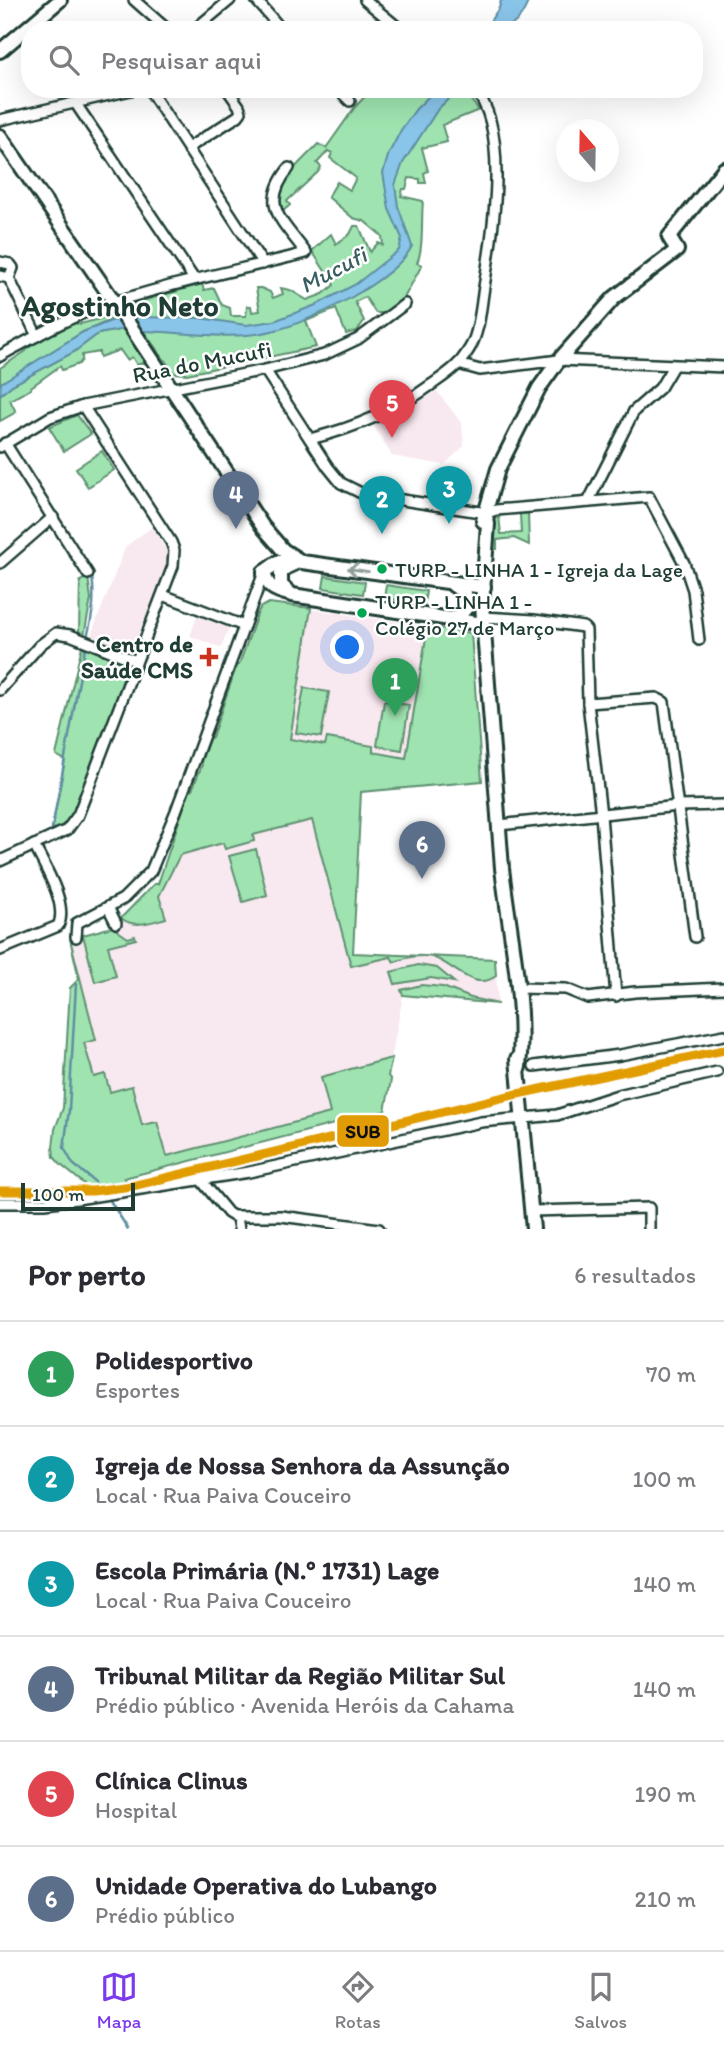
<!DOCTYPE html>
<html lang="pt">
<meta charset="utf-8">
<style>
body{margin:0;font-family:Itim,sans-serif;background:#f7f7f7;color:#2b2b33}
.compass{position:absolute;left:556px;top:119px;width:63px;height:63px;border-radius:50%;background:#fff;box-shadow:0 7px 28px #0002;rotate:340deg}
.scale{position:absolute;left:21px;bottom:18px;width:114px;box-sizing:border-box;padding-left:7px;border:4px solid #1f3d34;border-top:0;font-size:19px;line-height:24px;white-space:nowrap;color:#1f3d34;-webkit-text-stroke:5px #fff;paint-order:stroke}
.you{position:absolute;left:348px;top:648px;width:24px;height:24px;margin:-18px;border:5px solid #fff;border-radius:50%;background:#1a73e8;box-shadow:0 0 0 10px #1a73e833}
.badge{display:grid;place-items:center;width:46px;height:46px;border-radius:50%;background:#7c3aed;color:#fff;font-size:23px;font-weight:700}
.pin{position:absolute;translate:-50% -58px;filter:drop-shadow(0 2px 4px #0008)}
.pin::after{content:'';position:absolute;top:37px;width:24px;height:21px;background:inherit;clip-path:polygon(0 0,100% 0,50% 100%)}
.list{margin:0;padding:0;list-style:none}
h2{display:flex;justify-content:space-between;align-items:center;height:91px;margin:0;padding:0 28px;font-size:30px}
h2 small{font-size:23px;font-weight:400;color:#7c7c81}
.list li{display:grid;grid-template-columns:46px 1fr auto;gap:21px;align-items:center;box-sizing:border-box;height:105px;padding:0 28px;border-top:2px solid #e1e1e2}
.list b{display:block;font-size:26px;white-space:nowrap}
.list p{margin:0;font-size:23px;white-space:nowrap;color:#7c7c81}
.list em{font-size:23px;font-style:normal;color:#7c7c81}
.icon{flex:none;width:38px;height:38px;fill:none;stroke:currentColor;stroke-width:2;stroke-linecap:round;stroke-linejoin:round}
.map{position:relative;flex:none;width:724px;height:1229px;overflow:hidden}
.search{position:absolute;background:#fff;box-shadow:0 7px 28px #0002;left:21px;right:21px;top:21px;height:77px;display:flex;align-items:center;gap:18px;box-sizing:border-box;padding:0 24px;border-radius:28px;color:#7c7c81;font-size:26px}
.sheet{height:721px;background:#fff}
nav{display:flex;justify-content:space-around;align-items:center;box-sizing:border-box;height:98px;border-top:2px solid #e1e1e2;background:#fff;font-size:19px;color:#7c7c81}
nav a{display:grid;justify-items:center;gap:4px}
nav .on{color:#7c3aed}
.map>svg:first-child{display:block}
.built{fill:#f8e8ef}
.green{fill:#9fe4b0;stroke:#5f9072;stroke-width:2}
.water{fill:#89c4e9;stroke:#5f8ea1;stroke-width:2}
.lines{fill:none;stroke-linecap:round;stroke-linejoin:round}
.stream{stroke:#5f8ea1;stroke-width:2.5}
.street-casing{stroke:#1f3d34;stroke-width:14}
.secondary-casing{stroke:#1f3d34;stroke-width:18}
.street{stroke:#fff;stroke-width:9}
.secondary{stroke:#fff;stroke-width:12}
.rail-1-casing{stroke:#fff;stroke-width:14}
.rail-1{stroke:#e19c05;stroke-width:9}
.oneway{stroke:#8f9e9a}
.bus-dot{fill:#00a651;stroke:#fff;stroke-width:2.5}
.poi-dot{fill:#c8321e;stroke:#fff;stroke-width:2.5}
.labels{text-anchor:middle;stroke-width:5;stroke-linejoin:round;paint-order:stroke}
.bus-label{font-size:21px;fill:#1f3d34;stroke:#fff;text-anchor:start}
.street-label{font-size:23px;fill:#1f3d34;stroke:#fff}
.poi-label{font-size:23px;font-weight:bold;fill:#1f3d34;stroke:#fff;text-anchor:end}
.water-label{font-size:24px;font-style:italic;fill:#3a5f61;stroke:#fff}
.district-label{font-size:30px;font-weight:bold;fill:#1f3d34;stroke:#fff}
.line-badge{stroke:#fff;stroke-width:2.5}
.pale-badge-label{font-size:19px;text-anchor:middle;font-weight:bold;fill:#111}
</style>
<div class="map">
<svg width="724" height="1229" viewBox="0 0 724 1229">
<rect width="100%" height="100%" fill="#fff"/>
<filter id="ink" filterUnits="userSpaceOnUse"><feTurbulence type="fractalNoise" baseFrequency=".0143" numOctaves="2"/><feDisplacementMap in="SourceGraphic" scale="14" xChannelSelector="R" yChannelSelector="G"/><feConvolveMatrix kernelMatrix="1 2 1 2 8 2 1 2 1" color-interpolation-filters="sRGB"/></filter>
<g filter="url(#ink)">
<g class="built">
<path d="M 437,391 L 462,424 L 464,446 L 444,465 L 392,456 L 374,426 L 407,410 Z"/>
<path d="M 152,527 L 166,550 L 166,564 L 132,652 L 91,635 L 126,546 Z"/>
<path d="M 269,603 L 471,633 L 482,781 L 361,792 L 353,953 L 495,959 L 498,1004 L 403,995 L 388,1076 L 391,1080 L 385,1111 L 124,1178 L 93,1155 L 79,979 L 70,939 L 112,927 L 154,884 L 158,885 L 174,841 L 173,837 L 189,791 L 192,790 L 202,765 L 201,762 L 209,739 L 212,737 L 237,665 L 239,665 L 258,612 L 261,607 Z"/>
<path d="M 197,616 L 229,628 L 221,648 L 190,636 Z"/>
</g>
<g class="green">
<path d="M 372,89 L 462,89 L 479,110 L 442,125 L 447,142 L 422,148 L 428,171 L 424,173 L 426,183 L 420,183 L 420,179 L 409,178 L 406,189 L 403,189 L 401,196 L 423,201 C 421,220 424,247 417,263 L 422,265 L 405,296 L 386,313 L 376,313 L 365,297 L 355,302 L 364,321 L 357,331 L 346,334 L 336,309 L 306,321 L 316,347 L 187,374 L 174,373 L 131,314 L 130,308 L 135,303 L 202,284 L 204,290 L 214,288 L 222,305 L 230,308 L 231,316 L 246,316 L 247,306 L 251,306 L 252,312 L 260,311 L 256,288 L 261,288 L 270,292 L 273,298 L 283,294 L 281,288 L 290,290 L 307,300 L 323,294 L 334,285 L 312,251 L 331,234 L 336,244 L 350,234 L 354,226 L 359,226 L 370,252 L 378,243 L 383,245 L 382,236 L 364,221 L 353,218 L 328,197 L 337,182 L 350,190 L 356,178 L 330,158 L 332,153 L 328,151 L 317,163 L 321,167 L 318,172 L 287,201 L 290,205 L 283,211 C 272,182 301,163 318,144 L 326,148 L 355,107 Z"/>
<path d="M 112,316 L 116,318 L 83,332 L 0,384 L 0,368 L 26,351 L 31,342 L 73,323 L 80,324 Z"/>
<path d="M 125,329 L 145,362 L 137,365 L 132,357 L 127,360 L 120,350 L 100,357 L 99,352 L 82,355 L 82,360 L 79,364 L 62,370 L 60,366 L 31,387 L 31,389 L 10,400 L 16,412 L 0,421 L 0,395 L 12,385 L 74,352 L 98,334 Z"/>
<path d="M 77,415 L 91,434 L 64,451 L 49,427 Z"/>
<path d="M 102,451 L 114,470 L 88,487 L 76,468 Z"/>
<path d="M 528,513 L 529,545 L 514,538 L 497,540 L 497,549 L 489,550 C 491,538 490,524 499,516 L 501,534 L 521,533 L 520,514 Z"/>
<path d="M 325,576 L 365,582 L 363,594 L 323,588 Z"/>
<path d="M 88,577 L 91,599 L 84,636 L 79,633 L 80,581 Z"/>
<path d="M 386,585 L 426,591 L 424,604 L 384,598 Z"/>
<path d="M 269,603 L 311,608 L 290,739 L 325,745 L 327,738 L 373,746 L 373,752 L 406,758 L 428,626 L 471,633 L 482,781 L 361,792 L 353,953 L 495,959 L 496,976 C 473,993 453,963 432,957 C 419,954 406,958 394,962 L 391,957 L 351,966 L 312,820 L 253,835 L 254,841 L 225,849 L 223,843 L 180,855 L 159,896 L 166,918 C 151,922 134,929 121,918 L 154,884 L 158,884 L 189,791 L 192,790 L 202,765 L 201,762 L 209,739 L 212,737 L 237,665 L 239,665 L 258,612 L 261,607 Z"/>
<path d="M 82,646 L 128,665 L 88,782 L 79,802 L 69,820 L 60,827 L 52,829 L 65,760 L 56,755 Z"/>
<path d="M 304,688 L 329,692 L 321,737 L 296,733 Z"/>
<path d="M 384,701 L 409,705 L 402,750 L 377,746 Z"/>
<path d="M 256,849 L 267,895 L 243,902 L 229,856 Z"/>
<path d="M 112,927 L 128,938 L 135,936 L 136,939 L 108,946 L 116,976 L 95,982 L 83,935 Z"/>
<path d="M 70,939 L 96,1040 L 84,1043 L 94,1077 L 105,1074 L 110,1092 L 132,1086 L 142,1125 L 157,1122 L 167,1156 L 330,1113 L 321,1077 L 392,1058 L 388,1076 L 391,1080 L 385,1111 L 124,1178 L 132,1186 L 93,1191 L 61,1165 L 54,1157 L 53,1147 L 55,1129 L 63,1108 L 70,988 L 79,979 Z"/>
<path d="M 418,965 L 437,968 L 454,982 L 431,978 L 395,984 L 391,972 Z"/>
<path d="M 421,985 L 443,987 L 471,998 L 498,1004 L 403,995 L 401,990 Z"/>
</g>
<g class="water">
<path d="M 501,0 L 529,0 C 519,25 511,30 484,30 L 499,8 Z"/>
<path d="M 436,89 L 459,89 L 438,109 L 403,163 L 395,185 L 398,206 L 412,246 C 395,280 310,323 272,331 C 233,341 183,332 143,331 L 133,317 L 200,318 L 246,325 L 274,321 L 316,305 L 356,284 L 399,250 L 402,238 L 389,209 L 383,173 L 389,153 L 401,130 L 416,109 Z"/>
<path d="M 116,319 L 125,329 L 98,334 L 74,352 L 12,385 L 0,395 L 1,383 L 83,332 Z"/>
</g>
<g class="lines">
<g class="stream">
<path d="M 87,637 C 93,615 95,598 92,576"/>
<path d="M 52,829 L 85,648"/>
<path d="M 76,984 L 69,1110 L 64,1148 L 73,1164 L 95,1182"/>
<path d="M 109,1199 L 128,1229"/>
</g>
<defs>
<g id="street">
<path d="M 134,0 L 168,30"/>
<path d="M 256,0 L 282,30"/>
<path d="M 365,0 L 401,30"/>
<path d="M 194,30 L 230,0"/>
<path d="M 149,89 L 263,264"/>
<path d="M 338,89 L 350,101"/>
<path d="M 76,104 L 194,279"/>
<path d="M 0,120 L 135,89"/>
<path d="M 188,148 L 238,116 L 241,112 L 239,106 L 227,89"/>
<path d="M 0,262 L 10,264 L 13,268 L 9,278 L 0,276"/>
<path d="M 9,278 L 37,336"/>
<path d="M 0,356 C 31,339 63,320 97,308 C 165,284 236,271 306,253 C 282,220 259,206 289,168"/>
<path d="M 458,364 L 480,370 L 559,360 L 724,367"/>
<path d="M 265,370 L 328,467 L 341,483 L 363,494 L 487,513 L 496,510 L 649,497 L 684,563 L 693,590 L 699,640"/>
<path d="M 310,439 C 354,428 394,412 431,385 C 441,378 452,371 460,362 C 464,357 469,350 472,344 C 480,327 481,305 484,287 C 492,239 511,128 474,89"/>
<path d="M 5,443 L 88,574"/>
<path d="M 0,447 L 50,417 L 83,406 L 265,370 L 324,355 L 358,339 L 405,304"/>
<path d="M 588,502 L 634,411 L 660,388 L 673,366"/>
<path d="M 0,563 L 53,517"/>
<path d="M 163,595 L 244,626"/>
<path d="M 483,617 L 534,620 L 583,627 L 586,630 L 588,703 L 601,815 L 616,996"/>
<path d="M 0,690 L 40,645 L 56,633 L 70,635 L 136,661"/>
<path d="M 588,703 L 656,698 L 664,702 L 695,937"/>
<path d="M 499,825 L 678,806 L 724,805"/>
<path d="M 0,861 L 67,830 L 78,815 L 173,566 L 174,550 L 171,542 L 83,406"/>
<path d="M 108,907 L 116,923"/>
<path d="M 76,937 L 77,923 L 123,899 L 151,871 L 176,811 L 264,572"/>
<path d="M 0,950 L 58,926 C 69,905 44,865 34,845"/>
<path d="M 517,988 L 566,989 L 588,998 L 635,992 L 724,988"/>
<path d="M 534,1066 L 620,1055 L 724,1035"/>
<path d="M 200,1179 L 228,1213 L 233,1216 L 281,1216 L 379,1229"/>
<path d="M 0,1203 L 45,1203 L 77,1199 L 249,1172 L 481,1122 L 557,1115 L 618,1095 L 717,1072"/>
<path d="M 531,1211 L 649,1208 L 649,1229"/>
<path d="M 237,1217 L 239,1229"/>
</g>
<g id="secondary">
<path d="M 0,51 L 60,0"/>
<path d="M 0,136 L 115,303 L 263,527 L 283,550 L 302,562"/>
<path d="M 486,517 L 488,524 L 482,605 L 502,868 C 509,930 526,1005 519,1067"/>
<path d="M 483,521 L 498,469 L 539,388 L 559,360 L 614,298 L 677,250 L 669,237 L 724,169"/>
<path d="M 264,572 C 267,589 277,591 292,595 L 483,624"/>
<path d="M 264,572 L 278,562 L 302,562 L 484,587"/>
<path d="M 292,595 L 281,585 L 281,573 L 285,568 L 298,562"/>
<path d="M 449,619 L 458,617 L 467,607 L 465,593 L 453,585"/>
<path d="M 517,1059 L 533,1229"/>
</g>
</defs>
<use href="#street" class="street-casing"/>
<use href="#secondary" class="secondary-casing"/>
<use href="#street" class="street"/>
<use href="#secondary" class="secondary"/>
<defs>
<path id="rail-1" d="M 0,1191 L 93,1191 L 132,1186 L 513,1095 L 724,1050"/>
</defs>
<use href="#rail-1" class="rail-1-casing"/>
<use href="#rail-1" class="rail-1"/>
</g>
<defs><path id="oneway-shaft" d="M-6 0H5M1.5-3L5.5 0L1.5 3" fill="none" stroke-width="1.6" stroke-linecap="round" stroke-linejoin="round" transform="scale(1.75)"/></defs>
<use class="oneway" href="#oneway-shaft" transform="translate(358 570) rotate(-171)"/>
</g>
<g class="bus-dot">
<circle cx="382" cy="569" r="6"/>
<circle cx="362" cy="613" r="6"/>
</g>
<path class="poi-dot" d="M205.5 646.5h7v7h7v7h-7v7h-7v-7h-7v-7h7z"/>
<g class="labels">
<g class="bus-label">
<text x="395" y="577">TURP - LINHA 1 - Igreja da Lage</text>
<text x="375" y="609">TURP - LINHA 1 -<tspan x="375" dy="26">Colégio 27 de Março</tspan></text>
</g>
<g class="street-label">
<text transform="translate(202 362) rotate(-11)" y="8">Rua do Mucufi</text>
</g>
<g class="poi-label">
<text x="193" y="652">Centro de<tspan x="193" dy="26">Saúde CMS</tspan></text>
</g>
<g class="water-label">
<text transform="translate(333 270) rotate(-28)" y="8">Mucufi</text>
</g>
<g class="district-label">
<text x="120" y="316">Agostinho Neto</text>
</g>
</g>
<rect class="line-badge" x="336" y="1114" width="54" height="34" rx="7" fill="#e19c05"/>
<g class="pale-badge-label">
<text x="363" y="1138">SUB</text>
</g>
</svg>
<svg class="compass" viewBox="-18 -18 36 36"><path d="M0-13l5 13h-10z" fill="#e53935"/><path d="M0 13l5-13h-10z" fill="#7c7c81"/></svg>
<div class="scale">100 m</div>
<div class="you"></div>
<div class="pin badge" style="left:395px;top:716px;background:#2e9e5b">1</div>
<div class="pin badge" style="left:382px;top:534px;background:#0f9aa8">2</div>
<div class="pin badge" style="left:449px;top:524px;background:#0f9aa8">3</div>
<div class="pin badge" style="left:236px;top:529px;background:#5c6f8a">4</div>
<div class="pin badge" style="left:392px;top:438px;background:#e0444e">5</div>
<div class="pin badge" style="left:422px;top:879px;background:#5c6f8a">6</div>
<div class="search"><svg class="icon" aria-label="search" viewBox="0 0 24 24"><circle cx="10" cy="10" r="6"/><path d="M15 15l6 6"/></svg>Pesquisar aqui</div>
</div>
<section class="sheet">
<h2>Por perto<small>6 resultados</small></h2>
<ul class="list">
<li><span class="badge" style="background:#2e9e5b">1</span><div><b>Polidesportivo</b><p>Esportes</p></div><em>70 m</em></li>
<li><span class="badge" style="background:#0f9aa8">2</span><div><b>Igreja de Nossa Senhora da Assunção</b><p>Local · Rua Paiva Couceiro</p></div><em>100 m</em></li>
<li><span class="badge" style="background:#0f9aa8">3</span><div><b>Escola Primária (N.º 1731) Lage</b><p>Local · Rua Paiva Couceiro</p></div><em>140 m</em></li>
<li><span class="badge" style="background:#5c6f8a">4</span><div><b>Tribunal Militar da Região Militar Sul</b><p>Prédio público · Avenida Heróis da Cahama</p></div><em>140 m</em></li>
<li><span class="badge" style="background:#e0444e">5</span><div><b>Clínica Clinus</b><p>Hospital</p></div><em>190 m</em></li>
<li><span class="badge" style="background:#5c6f8a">6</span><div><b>Unidade Operativa do Lubango</b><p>Prédio público</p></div><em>210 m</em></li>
</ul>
</section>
<nav>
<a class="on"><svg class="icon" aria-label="map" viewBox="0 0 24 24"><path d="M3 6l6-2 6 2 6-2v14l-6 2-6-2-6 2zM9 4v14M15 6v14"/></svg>Mapa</a>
<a><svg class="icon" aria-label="directions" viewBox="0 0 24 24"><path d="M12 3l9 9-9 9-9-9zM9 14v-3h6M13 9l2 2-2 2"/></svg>Rotas</a>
<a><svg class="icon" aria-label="saved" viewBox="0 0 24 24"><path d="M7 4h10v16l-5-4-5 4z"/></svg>Salvos</a>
</nav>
